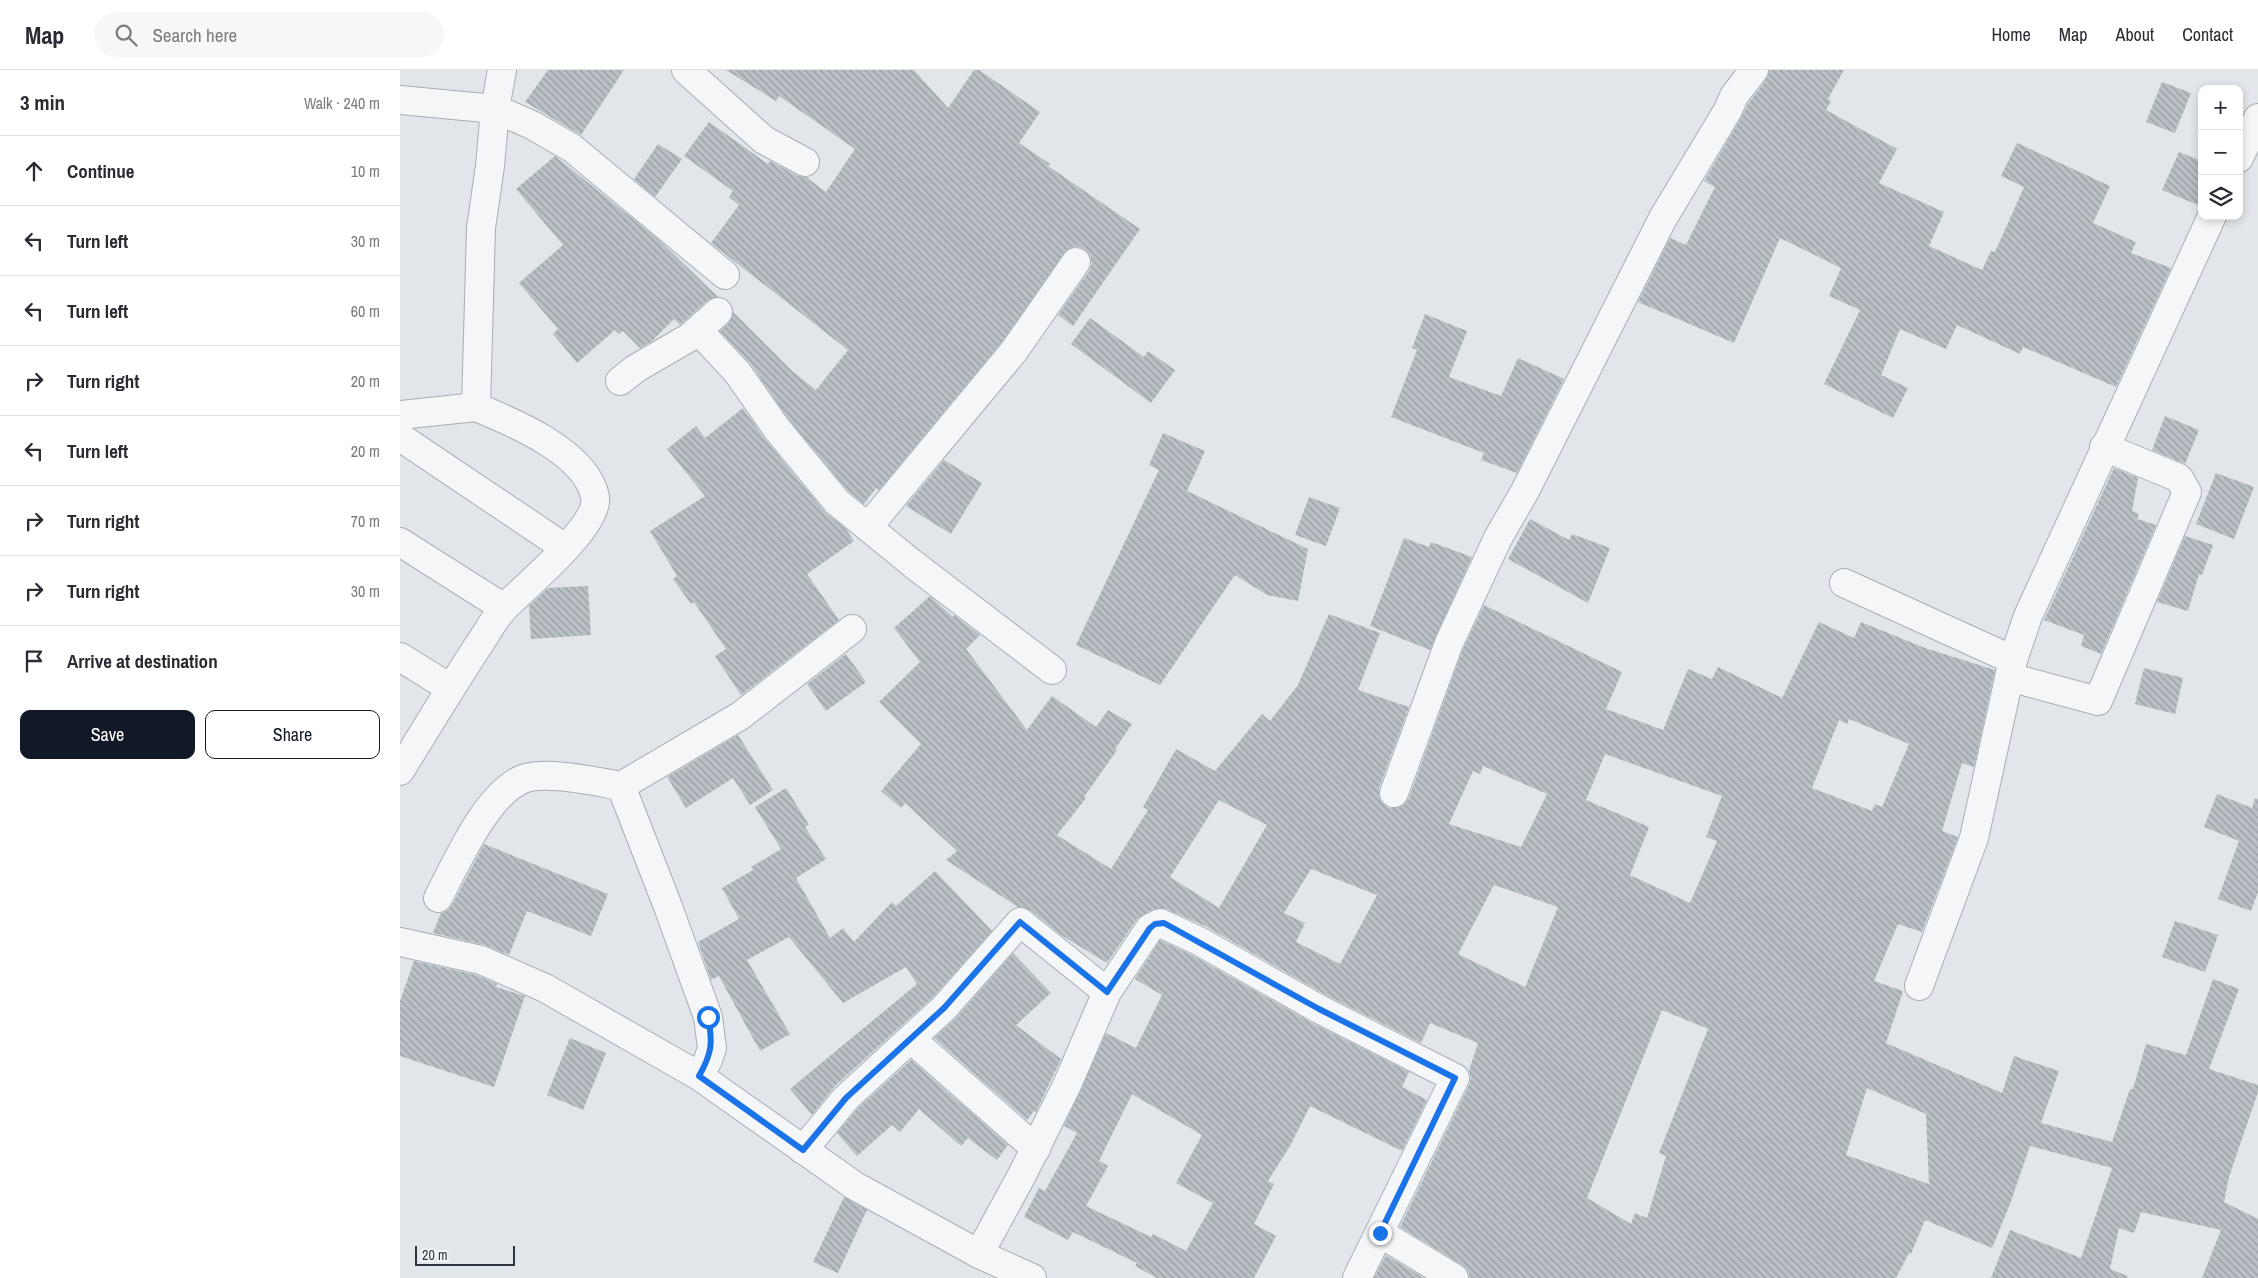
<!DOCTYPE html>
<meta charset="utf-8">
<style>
body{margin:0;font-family:"Archivo Narrow",sans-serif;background:#f7f7f7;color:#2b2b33}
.controls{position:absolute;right:15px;top:15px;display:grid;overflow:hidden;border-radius:10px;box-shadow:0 2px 8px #0003}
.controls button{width:45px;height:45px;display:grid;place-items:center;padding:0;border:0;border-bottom:1px solid #e1e1e2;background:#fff;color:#2b2b33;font:25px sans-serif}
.scale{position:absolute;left:15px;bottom:12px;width:100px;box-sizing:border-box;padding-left:5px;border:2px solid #2b3641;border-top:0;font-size:14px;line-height:18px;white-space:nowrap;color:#2b3641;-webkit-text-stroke:4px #f1f5f7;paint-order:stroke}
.stop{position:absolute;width:15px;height:15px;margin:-11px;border:4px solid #1a73e8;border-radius:50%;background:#fff}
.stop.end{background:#1a73e8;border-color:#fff;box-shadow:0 1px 5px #0008}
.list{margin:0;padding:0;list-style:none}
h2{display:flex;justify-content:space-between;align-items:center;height:65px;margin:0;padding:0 20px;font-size:21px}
h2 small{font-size:16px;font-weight:400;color:#7c7c81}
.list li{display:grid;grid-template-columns:32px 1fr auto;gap:15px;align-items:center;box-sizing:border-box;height:70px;padding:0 20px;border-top:1px solid #e1e1e2}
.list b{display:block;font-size:19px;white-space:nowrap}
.list em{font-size:16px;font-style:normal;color:#7c7c81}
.actions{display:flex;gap:10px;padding:15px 20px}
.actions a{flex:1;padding:11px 0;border:1px solid #111827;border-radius:10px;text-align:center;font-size:18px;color:#111827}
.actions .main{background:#111827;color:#fff}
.icon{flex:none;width:28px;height:28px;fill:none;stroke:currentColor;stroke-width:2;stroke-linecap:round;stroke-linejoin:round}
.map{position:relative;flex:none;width:1858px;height:1208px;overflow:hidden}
header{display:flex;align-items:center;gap:30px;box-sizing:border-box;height:70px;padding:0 25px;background:#fff;border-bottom:1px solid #e1e1e2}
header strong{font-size:24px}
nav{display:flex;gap:28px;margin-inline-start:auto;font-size:18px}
.search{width:350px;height:45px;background:#f7f7f7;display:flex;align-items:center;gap:12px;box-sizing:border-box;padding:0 18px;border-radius:28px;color:#7c7c81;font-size:19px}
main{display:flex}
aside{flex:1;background:#fff}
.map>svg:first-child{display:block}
.building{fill:url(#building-back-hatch);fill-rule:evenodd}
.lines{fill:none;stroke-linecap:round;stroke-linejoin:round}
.minor-casing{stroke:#a7aeb4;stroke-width:30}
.minor{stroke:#f4f6f8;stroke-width:28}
.route{stroke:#1a73e8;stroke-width:6}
</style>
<header>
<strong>Map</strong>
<div class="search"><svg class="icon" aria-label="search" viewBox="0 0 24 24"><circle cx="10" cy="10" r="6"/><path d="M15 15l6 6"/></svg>Search here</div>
<nav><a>Home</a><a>Map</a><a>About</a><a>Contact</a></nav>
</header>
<main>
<aside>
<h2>3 min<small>Walk · 240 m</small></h2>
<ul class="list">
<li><svg class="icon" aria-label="ahead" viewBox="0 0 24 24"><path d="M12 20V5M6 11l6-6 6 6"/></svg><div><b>Continue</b></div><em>10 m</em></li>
<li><svg class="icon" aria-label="left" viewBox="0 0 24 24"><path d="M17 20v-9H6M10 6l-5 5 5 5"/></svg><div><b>Turn left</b></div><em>30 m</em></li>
<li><svg class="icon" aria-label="left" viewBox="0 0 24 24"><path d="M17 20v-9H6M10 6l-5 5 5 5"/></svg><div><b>Turn left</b></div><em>60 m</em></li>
<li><svg class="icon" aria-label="right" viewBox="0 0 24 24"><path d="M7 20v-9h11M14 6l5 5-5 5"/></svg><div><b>Turn right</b></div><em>20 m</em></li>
<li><svg class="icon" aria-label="left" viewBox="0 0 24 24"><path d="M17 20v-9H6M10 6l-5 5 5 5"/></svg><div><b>Turn left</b></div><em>20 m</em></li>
<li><svg class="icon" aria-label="right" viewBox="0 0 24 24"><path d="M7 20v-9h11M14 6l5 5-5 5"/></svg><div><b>Turn right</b></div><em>70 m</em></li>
<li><svg class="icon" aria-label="right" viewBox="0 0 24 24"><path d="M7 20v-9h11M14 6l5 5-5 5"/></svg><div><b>Turn right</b></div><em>30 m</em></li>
<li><svg class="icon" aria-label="arrive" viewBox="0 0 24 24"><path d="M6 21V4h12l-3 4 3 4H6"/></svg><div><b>Arrive at destination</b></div></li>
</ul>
<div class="actions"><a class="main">Save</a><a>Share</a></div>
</aside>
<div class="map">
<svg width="1858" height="1208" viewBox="0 0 1858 1208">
<defs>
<pattern id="building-back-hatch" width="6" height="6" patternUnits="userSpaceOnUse" patternTransform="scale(1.25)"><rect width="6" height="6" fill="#b9c0c6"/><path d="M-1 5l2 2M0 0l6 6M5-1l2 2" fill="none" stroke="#979da2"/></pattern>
</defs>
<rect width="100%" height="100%" fill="#e2e6ea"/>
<g class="building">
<path d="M 148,0 L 224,0 L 181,65 L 125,32 Z"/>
<path d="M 326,0 L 514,0 L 548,38 L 574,0 L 579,0 L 640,42 L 619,73 L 650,94 L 648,96 L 740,159 L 673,256 L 658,245 L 689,201 L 692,193 L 690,185 L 684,179 L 677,176 L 670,178 L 664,183 L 602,272 L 479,420 L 476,418 L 464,434 L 448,421 L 389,350 L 350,293 L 320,261 L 329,253 L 333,242 L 392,301 L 416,320 L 448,280 L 311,173 L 339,135 L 329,127 L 333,121 L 284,86 L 309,52 L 368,94 L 370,91 L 398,106 L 406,107 L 426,122 L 455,79 L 379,26 L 376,31 Z"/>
<path d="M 1369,0 L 1444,0 L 1428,29 L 1431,31 L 1426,40 L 1497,79 L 1479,113 L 1544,142 L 1529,176 L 1582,200 L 1591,181 L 1595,182 L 1624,117 L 1601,106 L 1617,73 L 1710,116 L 1693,153 L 1736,172 L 1731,183 L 1771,198 L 1716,317 L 1623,277 L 1620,284 L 1557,255 L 1546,279 L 1500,259 L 1481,305 L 1508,318 L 1493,348 L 1424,314 L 1460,240 L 1429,226 L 1441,198 L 1380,168 L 1334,273 L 1238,232 L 1270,168 L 1286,175 L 1315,117 L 1304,111 L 1341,48 L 1348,34 L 1366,10 Z"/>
<path d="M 1762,12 L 1791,23 L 1775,63 L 1746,52 Z"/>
<path d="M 258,74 L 282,89 L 255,127 L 234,109 Z"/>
<path d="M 1779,82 L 1802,91 L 1800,136 L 1762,120 Z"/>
<path d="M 155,86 L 258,169 L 318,227 L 308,230 L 280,255 L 274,249 L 252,271 L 240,278 L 223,261 L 219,264 L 215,260 L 177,293 L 153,264 L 158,259 L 119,213 L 163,175 L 116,119 Z"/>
<path d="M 1025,244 L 1067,261 L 1049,307 L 1101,326 L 1118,288 L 1164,309 L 1117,403 L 1081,390 L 1084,383 L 991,347 L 1017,280 L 1012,278 Z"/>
<path d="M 690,248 L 744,287 L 748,281 L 775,300 L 751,333 L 671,274 Z"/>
<path d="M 343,338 L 365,369 L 425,442 L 446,459 L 454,471 L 407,504 L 439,550 L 341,625 L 315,586 L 326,579 L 294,532 L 291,534 L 273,509 L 277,506 L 250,461 L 305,426 L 267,379 L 296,356 L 305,368 Z"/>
<path d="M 1765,346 L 1799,360 L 1785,394 L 1752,380 Z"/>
<path d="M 763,363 L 805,381 L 787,421 L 908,479 L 898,531 L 867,525 L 835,505 L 760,615 L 676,575 L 759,400 L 749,395 Z"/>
<path d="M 544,390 L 582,413 L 551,464 L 506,436 Z"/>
<path d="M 1714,398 L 1738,408 L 1732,441 L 1739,444 L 1737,449 L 1756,455 L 1701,584 L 1681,576 L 1684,565 L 1644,550 Z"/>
<path d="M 1816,403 L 1854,417 L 1834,469 L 1796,454 Z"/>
<path d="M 909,427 L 940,438 L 926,476 L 895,465 Z"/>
<path d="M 1130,449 L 1169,470 L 1172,464 L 1210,478 L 1188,533 L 1108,489 Z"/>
<path d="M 1785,466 L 1813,475 L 1802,505 L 1799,504 L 1788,541 L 1757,532 Z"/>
<path d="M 1004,468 L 1029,477 L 1031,472 L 1072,487 L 1030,580 L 970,556 Z"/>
<path d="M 188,516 L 191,565 L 131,569 L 129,536 L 148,518 Z"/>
<path d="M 530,526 L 553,547 L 554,545 L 580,565 L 566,579 L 627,660 L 652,626 L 696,657 L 708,640 L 732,654 L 715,679 L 717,680 L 684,727 L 686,728 L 657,765 L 711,799 L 748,740 L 743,737 L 776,679 L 815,701 L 862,644 L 870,651 L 898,615 L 929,544 L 980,563 L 958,620 L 1009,637 L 979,718 L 979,726 L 982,733 L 989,738 L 996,738 L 1004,735 L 1009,728 L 1063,579 L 1084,535 L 1222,602 L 1206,639 L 1263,660 L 1288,599 L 1312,609 L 1318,597 L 1382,628 L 1419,552 L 1454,568 L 1461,552 L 1525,578 L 1595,600 L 1574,697 L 1562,693 L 1542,761 L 1558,767 L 1522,862 L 1498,854 L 1474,911 L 1503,921 L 1486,973 L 1602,1023 L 1614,986 L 1659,1001 L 1641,1053 L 1712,1072 L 1730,1019 L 1733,1019 L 1746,974 L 1786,985 L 1813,909 L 1839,919 L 1809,999 L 1858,1015 L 1858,1022 L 1829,1107 L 1824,1132 L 1858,1149 L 1858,1208 L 1802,1208 L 1821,1160 L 1741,1142 L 1734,1163 L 1719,1158 L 1710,1199 L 1728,1206 L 1727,1208 L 1591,1208 L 1610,1160 L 1681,1188 L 1712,1098 L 1630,1076 L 1610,1134 L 1592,1178 L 1525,1150 L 1511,1184 L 1509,1183 L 1496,1208 L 1070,1208 L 1068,1201 L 1062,1195 L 1000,1157 L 1069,1015 L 1071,1008 L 1069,1001 L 1078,973 L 1030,953 L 1021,973 L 926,925 L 807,857 L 766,839 L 753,839 L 737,849 L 707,893 L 661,865 L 630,840 L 618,837 L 546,790 L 557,781 L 505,733 L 501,738 L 481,721 L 521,674 L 479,632 L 520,592 L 494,558 ZM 1449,649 L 1509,674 L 1482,737 L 1475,734 L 1472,741 L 1412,718 L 1439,650 L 1447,654 ZM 1205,684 L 1322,726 L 1306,767 L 1317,771 L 1290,833 L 1230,805 L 1249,757 L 1186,730 ZM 1083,696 L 1147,724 L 1121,777 L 1049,754 L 1073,701 L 1080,704 ZM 819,730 L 867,755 L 819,838 L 770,807 ZM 911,799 L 977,825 L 940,894 L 896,872 L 905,853 L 884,843 ZM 1094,815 L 1158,837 L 1125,917 L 1058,884 ZM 1262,940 L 1308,959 L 1259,1083 L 1266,1086 L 1247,1148 L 1235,1143 L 1231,1154 L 1187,1128 ZM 1467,1018 L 1526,1044 L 1529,1114 L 1446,1085 Z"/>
<path d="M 446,584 L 466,612 L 426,641 L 407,614 Z"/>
<path d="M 1744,598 L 1783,608 L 1775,644 L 1735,634 Z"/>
<path d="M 338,665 L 373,720 L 350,735 L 333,708 L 286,738 L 267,707 Z"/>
<path d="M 386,718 L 409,755 L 405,757 L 426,789 L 396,808 L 430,868 L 443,858 L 454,872 L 492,832 L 496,836 L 535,801 L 592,861 L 533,927 L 435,1016 L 412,1045 L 390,1019 L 517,914 L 506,897 L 443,933 L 389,867 L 347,890 L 390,964 L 360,981 L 319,906 L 311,910 L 298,872 L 339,849 L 322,818 L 353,800 L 351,797 L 381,779 L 355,737 Z"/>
<path d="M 1817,724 L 1852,738 L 1855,728 L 1858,729 L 1858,822 L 1851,841 L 1818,829 L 1839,771 L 1804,757 Z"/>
<path d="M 84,774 L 208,824 L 191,866 L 127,841 L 109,885 L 85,875 L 33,863 L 41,843 L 47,841 L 52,835 Z"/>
<path d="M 1775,851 L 1818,865 L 1805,902 L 1762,887 Z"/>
<path d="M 760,870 L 792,885 L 912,953 L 1009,1002 L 1002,1017 L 1027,1030 L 1002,1081 L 910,1036 L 890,1076 L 868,1111 L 874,1114 L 854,1154 L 876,1166 L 854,1208 L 757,1208 L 735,1196 L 737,1193 L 673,1162 L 668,1170 L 624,1147 L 639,1118 L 645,1121 L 677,1063 L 664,1056 L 706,963 L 736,978 L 762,925 L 735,909 ZM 732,1024 L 802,1065 L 776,1113 L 813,1133 L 786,1181 L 753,1164 L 751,1167 L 686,1136 L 708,1096 L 699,1091 Z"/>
<path d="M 613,883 L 651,923 L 616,955 L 661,989 L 636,1042 L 634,1041 L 627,1050 L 534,968 L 556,948 Z"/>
<path d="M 14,891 L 76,905 L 97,914 L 96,917 L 125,926 L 94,1017 L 0,986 L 0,931 Z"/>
<path d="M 170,968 L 206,983 L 183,1040 L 147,1025 Z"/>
<path d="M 511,990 L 608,1075 L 597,1090 L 568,1068 L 561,1076 L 519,1039 L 500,1062 L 492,1055 L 457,1086 L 437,1063 L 457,1039 Z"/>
<path d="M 444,1127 L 467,1140 L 438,1203 L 413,1192 Z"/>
<path d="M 986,1185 L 1024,1208 L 974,1208 Z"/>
</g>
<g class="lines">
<defs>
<g id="minor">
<path d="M 102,0 L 95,39 L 132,55 L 172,78 L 325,205"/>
<path d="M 286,0 L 364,70 L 405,92"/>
<path d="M 0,30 L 95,39 L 90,96 L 81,158 L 76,337 C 113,352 187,383 195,427 C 200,455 126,516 106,536 C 94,548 86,565 76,579 C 50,619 25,660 0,701"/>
<path d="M 1839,88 L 1858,48"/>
<path d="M 298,260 L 337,302 L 377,359 L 437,432 L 513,494 L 652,600"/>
<path d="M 220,311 L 235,299 L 290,267 L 318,242"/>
<path d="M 0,345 L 76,337"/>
<path d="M 0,367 L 165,478"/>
<path d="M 468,457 L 614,281 L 676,192"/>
<path d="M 0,472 L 104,538"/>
<path d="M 1444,513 L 1613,590"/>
<path d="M 0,587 L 50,618"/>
<path d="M 1609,607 L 1698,631 L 1787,422 L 1779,408 L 1704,377"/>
<path d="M 221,716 L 267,834 L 308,947 L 312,978 L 308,990 L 299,1006"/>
<path d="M 994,723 L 1049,573 L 1098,468 L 1125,421 L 1263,148 L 1328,40 L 1334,26 L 1354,0"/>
<path d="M 38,828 C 56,794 86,724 123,709 C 146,700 197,712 221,716 L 340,646 L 452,559"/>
<path d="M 0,872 L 81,890 L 145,918 L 299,1006 L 455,1116 L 579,1184 L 632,1208"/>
<path d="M 1519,916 L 1574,768 L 1613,590 L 1628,546 L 1812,146"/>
<path d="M 511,969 L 636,1079"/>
<path d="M 403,1080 L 446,1028 L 544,938 L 620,852 L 707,922"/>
<path d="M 980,1163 L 1054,1208"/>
<path d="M 579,1184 L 622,1105 L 667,1015 L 707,922 L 750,858 L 760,853 L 799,871 L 919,939 L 1055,1008 L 957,1208"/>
</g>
</defs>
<use href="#minor" class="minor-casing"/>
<use href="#minor" class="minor"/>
</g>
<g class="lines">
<path class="route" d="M 308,947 C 313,973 312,983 299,1006 L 403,1080 L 446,1028 L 544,938 L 620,852 L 707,922 L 750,858 L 755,854 L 764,853 L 919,939 L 1055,1008 L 980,1163"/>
</g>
</svg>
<div class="controls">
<button>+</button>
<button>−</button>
<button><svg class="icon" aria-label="layers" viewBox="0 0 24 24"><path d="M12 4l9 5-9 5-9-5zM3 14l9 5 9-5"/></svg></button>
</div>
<div class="scale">20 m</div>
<div class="stop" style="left:308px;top:947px"></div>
<div class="stop end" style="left:980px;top:1163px"></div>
</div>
</main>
